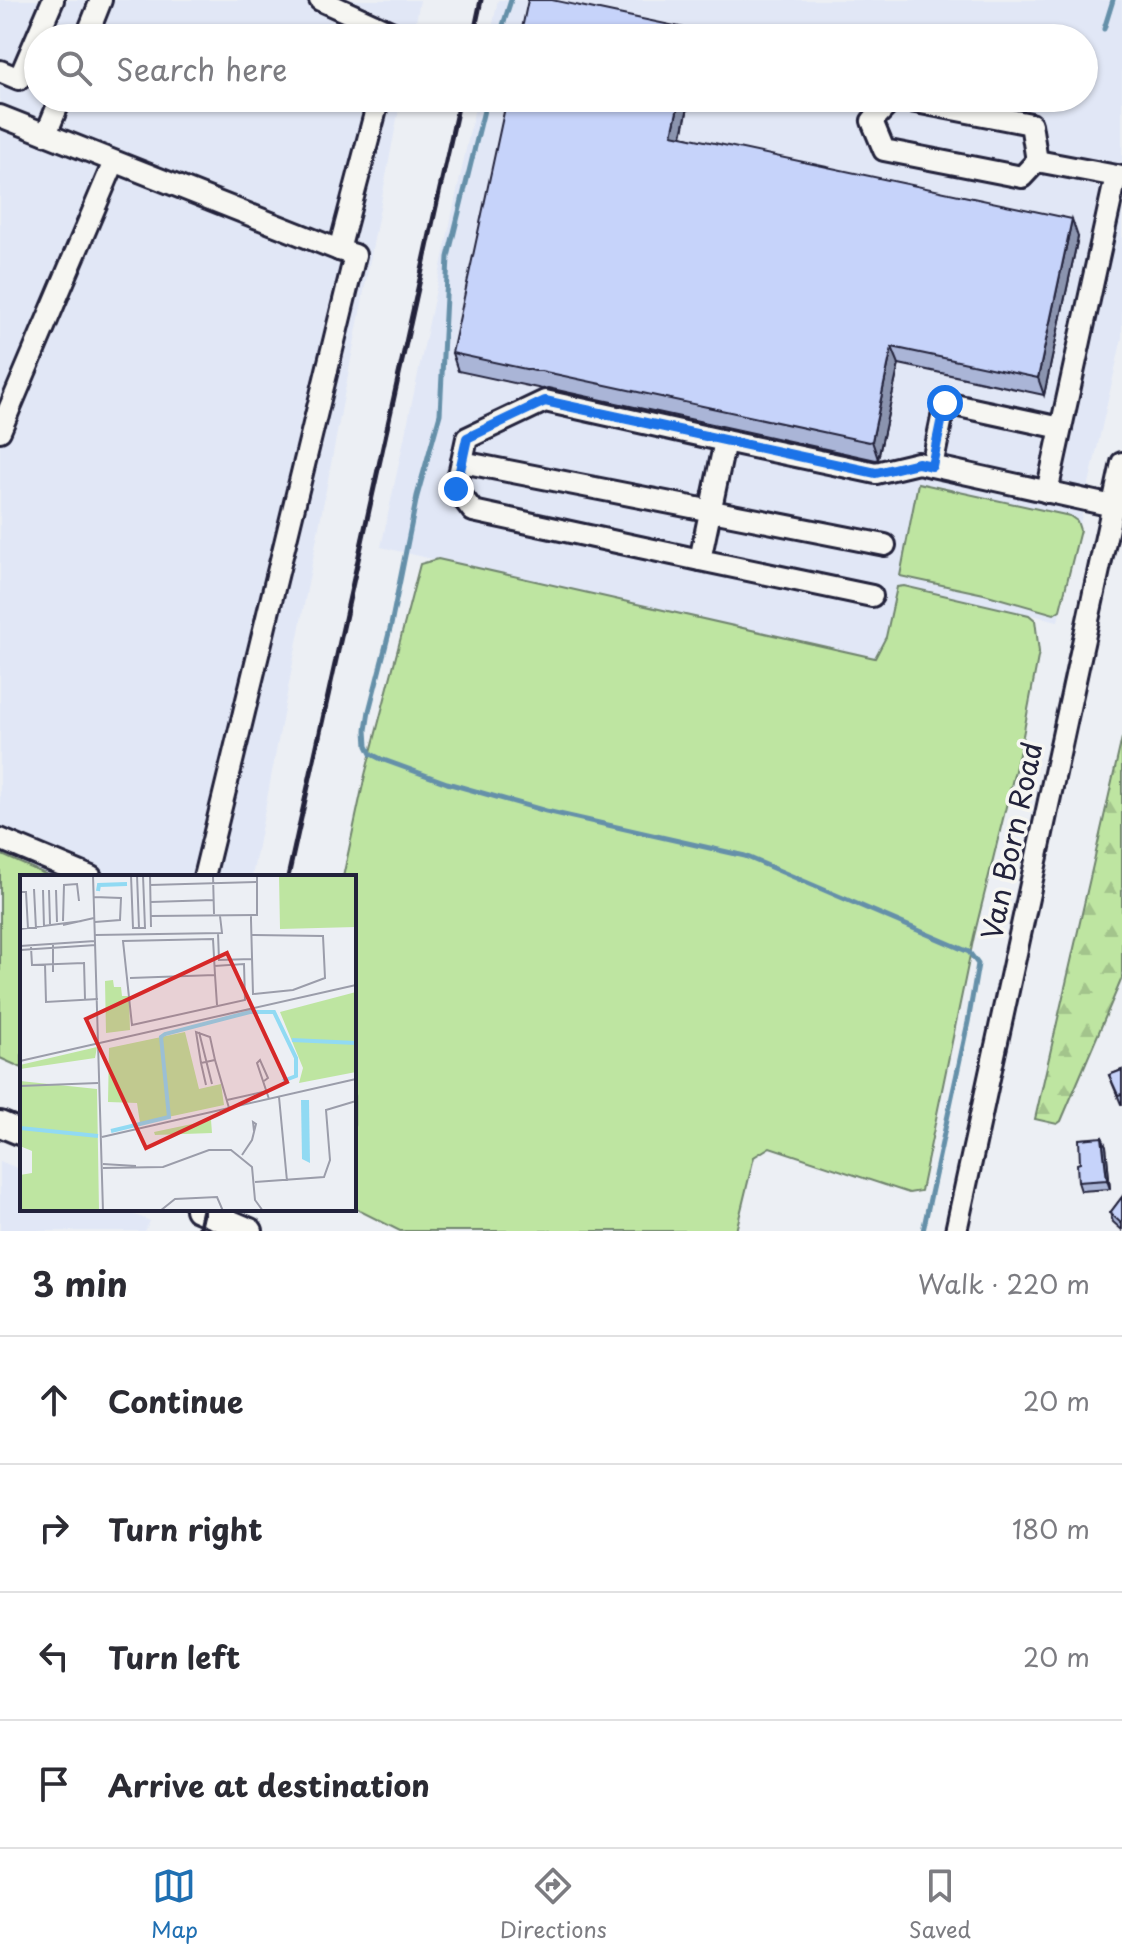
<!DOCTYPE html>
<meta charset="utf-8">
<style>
body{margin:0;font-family:"Playpen Sans",sans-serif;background:#f7f7f7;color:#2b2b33}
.stop{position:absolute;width:24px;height:24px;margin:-18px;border:6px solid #1a73e8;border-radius:50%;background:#fff}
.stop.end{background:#1a73e8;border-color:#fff;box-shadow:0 2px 8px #0008}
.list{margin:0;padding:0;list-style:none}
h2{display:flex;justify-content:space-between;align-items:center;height:104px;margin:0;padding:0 32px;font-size:34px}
h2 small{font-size:26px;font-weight:400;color:#7c7c81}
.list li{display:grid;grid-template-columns:52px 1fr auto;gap:24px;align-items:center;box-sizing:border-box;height:128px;padding:0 32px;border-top:2px solid #e1e1e2}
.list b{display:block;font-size:30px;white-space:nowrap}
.list em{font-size:26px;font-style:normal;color:#7c7c81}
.icon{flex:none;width:44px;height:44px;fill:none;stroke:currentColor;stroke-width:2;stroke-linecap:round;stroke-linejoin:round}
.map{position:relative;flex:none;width:1122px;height:1231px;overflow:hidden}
.search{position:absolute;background:#fff;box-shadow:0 2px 6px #0004;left:24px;right:24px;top:24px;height:88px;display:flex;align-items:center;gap:20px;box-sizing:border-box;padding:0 28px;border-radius:44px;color:#7c7c81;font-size:30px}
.sheet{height:616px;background:#fff}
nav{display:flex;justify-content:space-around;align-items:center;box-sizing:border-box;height:112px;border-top:2px solid #e1e1e2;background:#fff;font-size:22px;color:#7c7c81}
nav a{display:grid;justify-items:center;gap:4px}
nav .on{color:#1f6fb2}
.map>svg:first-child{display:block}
.built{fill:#e1e7f6}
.green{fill:#bee5a1;stroke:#70846e;stroke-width:2}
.forest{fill:url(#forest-firs);stroke:#70846e;stroke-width:2}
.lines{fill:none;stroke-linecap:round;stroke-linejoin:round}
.stream{stroke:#6590a9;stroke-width:5}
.minor-casing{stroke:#22223b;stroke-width:26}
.major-casing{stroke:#22223b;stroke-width:30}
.minor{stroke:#f6f6f2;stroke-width:20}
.major{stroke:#f6f6f2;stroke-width:24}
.rail{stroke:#22223b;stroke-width:5}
.wall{fill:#aab5d7;stroke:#22223b;stroke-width:2}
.shaded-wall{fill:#8b94af;stroke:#22223b;stroke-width:2}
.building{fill:#c6d3fa;stroke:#22223b;stroke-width:2}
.route{stroke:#1a73e8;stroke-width:10}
.labels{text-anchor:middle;stroke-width:7;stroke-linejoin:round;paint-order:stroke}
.street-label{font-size:28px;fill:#22223b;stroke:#f6f6f2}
.inset-river{fill:none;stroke:#91daf3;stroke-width:4}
.inset-road{fill:none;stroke:#9b9daa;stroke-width:2}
.view{fill:#d62828;fill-opacity:0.15;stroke:#d62828;stroke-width:4}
.inset-edge{fill:none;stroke:#22223b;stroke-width:4}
</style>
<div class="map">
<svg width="1122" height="1231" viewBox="0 0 1122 1231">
<defs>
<pattern id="forest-firs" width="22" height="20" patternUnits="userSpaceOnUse" patternTransform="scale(2)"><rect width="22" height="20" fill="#bee5a1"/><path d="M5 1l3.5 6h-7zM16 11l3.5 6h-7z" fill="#a3c48c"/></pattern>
</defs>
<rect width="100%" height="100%" fill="#eceff4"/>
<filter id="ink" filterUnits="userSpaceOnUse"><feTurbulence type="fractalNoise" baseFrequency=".0125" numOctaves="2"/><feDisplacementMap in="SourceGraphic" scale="16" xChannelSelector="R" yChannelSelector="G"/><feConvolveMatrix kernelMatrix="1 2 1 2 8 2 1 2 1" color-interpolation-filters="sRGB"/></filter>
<g filter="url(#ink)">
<g class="built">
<path d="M 0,0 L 420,0 L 413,38 L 38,38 L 38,98 L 401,98 L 252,877 L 52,877 L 0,854 Z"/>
<path d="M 498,0 L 1122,0 L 1122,338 L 1058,621 L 904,586 L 888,666 L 381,547 L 477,98 L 1084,98 L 1084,38 L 490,38 Z"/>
<path d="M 0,1161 L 22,1170 L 22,1209 L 120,1209 L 150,1221 L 145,1231 L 0,1231 Z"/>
</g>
<g class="green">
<path d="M 918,483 L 1070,516 L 1077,521 L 1080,530 L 1060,610 L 1054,614 L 984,594 L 900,576 Z"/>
<path d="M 438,559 L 875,658 L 886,637 L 897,587 L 904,586 L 1029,615 L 1035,620 L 1039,652 L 1021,746 L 974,936 L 921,1191 L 909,1193 L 770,1147 L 754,1157 L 736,1231 L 400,1231 L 354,1208 L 354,877 L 343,877 L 365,775 L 420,564 Z"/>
<path d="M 0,854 L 52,877 L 22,877 L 22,1068 L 0,1058 Z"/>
</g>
<path class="forest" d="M 1122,738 L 1122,978 L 1061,1121 L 1057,1124 L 1035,1119 Z"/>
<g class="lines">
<g class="stream">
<path d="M 1104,29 L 1113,0"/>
<path d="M 499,38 L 511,0"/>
<path d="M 487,98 L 448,257 L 440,414 L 417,496 L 391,625 L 369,711 L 366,730 L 367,746 L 371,754 L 381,759 L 447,783 L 546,811 L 745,856 L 969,952 L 978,964 L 968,1022 L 923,1231"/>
</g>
<defs>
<g id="minor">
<path d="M 320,0 L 395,34 L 394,38"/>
<path d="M 86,38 L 101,0"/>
<path d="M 0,71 L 19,79 L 53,0"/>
<path d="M 894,98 L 872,121 L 884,150 L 1022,177 L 1037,161"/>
<path d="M 895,98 L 1031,124 L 1037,161"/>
<path d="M 0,116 L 339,250 L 355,255 L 204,877"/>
<path d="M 46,134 L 61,98"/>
<path d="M 1037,161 L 1122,177"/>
<path d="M 339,250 L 379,98"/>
<path d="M 0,431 L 114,162"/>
<path d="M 462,462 L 885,545"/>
<path d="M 932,466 L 945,403 L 1061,428"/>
<path d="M 1047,492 L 1116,176"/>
<path d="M 700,560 L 473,511 L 456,489 L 467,438 L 545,401 L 725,441"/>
<path d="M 872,596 L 700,560 L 725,441 L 876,473 L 918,463 L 1113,506"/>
<path d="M 0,839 L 91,877"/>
<path d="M 956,1231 L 1122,463"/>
</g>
<g id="major">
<path d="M 0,1124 L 22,1133"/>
<path d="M 198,1209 L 250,1231"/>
</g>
</defs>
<use href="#minor" class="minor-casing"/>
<use href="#major" class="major-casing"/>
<use href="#minor" class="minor"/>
<use href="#major" class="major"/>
<g class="rail">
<path d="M 473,38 L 481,0"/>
<path d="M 288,877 L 460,98"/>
<path d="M 199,1231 L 204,1209"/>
</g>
</g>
<g class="wall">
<path d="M 690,98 L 682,136 L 1078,237 L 1044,395 L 899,364 L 878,459 L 876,460 L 548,388 L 542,389 L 458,371 L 452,353 Z"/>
<path d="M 1122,1070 L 1122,1104 L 1121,1104 L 1109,1075 Z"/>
<path d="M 1102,1137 L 1106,1146 L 1110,1189 L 1081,1191 L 1078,1182 L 1080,1163 Z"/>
<path d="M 1122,1197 L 1122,1230 L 1113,1222 L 1110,1213 Z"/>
</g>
<g class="shaded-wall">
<path d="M 680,98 L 690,98 L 678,152 L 672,134 Z"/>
<path d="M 1072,219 L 1078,237 L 1044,395 L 1038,378 Z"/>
<path d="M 892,347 L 899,364 L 878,459 L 872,441 Z"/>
<path d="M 1102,1137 L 1106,1146 L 1110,1189 L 1107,1180 Z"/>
</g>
<g class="building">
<path d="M 528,0 L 552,0 L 694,30 L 692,38 L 520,38 Z"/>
<path d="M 507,98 L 680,98 L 672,134 L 1072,219 L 1038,378 L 892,347 L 872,441 L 869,442 L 541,371 L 535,371 L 452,353 Z"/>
<path d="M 1122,1070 L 1122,1094 L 1118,1095 L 1109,1075 Z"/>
<path d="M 1102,1137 L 1107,1180 L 1078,1182 L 1077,1164 L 1080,1163 L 1079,1139 Z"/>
<path d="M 1122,1197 L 1122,1224 L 1110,1213 Z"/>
</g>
</g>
<g class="lines" filter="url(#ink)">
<path class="route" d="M 456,489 L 467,438 L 545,401 L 876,473 L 918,463 L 932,466 L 945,403"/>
</g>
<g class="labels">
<g class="street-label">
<text transform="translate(1012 841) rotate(-78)" y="10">Van Born Road</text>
</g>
</g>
<g transform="translate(20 875)">
<rect width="336" height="336" fill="#eceff4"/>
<path d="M 259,0 L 336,0 L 336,52 L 260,54 ZM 93,105 L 94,112 L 101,112 L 102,121 L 109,121 L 110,155 L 86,158 L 85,106 ZM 336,117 L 336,197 L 279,208 L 283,193 L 260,137 ZM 165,157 L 179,214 L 201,209 L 204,230 L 120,248 L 117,228 L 88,227 L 89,173 Z" fill="#bee5a1"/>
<path d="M 77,172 L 75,183 L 0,194 L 0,190 ZM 0,206 L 77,214 L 79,336 L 0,336 L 0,300 L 12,298 L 12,276 L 0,271 ZM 191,245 L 192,258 L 135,260 L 134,257 Z" fill="#bee5a1"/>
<path d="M 281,225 L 289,225 L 290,288 L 282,284 Z" fill="#91daf3"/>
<path class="inset-river" d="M 78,16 L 79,10 L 107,9M 272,165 L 336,168M 0,253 L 78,261M 91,256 L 149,242 L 141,162 L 145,159 L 230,137 L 254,137 L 276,183 L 276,201 L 263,206"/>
<path class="inset-road" d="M 73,0 L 83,336M 111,0 L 113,53 L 125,53 L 123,0M 117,0 L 119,53M 130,0 L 131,52M 193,0 L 194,39M 130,10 L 237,7M 14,14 L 16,54M 23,15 L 24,52M 29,15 L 30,49M 36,15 L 37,47M 0,17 L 6,17 L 8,54M 74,22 L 101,23 L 100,45 L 75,47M 131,27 L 194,25M 231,40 L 231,45 L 233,119 L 273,115 L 305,103 L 303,61 L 232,60M 131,41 L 237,40 L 237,0M 43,46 L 44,10 L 57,9 L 59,26M 43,50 L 74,43M 0,54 L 62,46M 198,58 L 199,85 L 232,84M 75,60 L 202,58 L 200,41M 33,70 L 33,97M 0,71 L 75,66M 11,72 L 12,90 L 64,88M 0,75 L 76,70M 64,87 L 65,124M 25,89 L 26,127 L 78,124M 194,91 L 224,89 L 225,125 L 112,150 L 103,66 L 193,64 L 195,100 L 197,130M 110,103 L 195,100M 179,157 L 192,209M 0,186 L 336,110M 181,188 L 176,157 L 190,162 L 195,185M 244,206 L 248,203 L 240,185 L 237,188 L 249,224M 186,210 L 181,188 L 195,185 L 209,233M 0,211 L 78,208M 259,222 L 267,306M 207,225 L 247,216M 82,262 L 336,204M 222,280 L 232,265 L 236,249 L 233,247 L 234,256M 83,289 L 116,291M 83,293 L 143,292 L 189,275 L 211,275 L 232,292 L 235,325 L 243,336M 235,307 L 304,302 L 310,285 L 306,235 L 336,226M 140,336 L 155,324 L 197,322 L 203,336"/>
<path class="view" d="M 207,78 L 267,207 L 126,273 L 66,144 Z"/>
<rect width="336" height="336" class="inset-edge"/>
</g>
</svg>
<div class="stop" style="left:945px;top:403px"></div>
<div class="stop end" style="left:456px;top:489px"></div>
<div class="search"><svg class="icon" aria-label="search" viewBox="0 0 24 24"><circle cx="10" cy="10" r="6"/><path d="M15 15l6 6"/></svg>Search here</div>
</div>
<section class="sheet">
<h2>3 min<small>Walk · 220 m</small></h2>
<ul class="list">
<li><svg class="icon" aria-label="ahead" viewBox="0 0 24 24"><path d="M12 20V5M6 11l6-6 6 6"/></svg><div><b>Continue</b></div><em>20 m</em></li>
<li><svg class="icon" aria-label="right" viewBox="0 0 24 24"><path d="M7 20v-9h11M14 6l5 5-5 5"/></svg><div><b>Turn right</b></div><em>180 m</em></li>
<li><svg class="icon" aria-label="left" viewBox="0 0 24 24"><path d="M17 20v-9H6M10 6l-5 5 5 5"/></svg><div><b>Turn left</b></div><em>20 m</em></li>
<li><svg class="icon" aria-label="arrive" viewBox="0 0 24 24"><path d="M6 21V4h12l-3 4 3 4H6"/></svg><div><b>Arrive at destination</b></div></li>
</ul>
</section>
<nav>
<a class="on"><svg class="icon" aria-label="map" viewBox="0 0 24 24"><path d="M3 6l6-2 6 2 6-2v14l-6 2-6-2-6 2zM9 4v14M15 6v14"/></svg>Map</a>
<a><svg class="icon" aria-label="directions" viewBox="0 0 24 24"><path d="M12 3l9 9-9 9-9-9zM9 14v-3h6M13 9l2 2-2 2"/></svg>Directions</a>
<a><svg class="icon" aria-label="saved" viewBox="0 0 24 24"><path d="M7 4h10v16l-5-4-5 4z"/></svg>Saved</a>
</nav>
